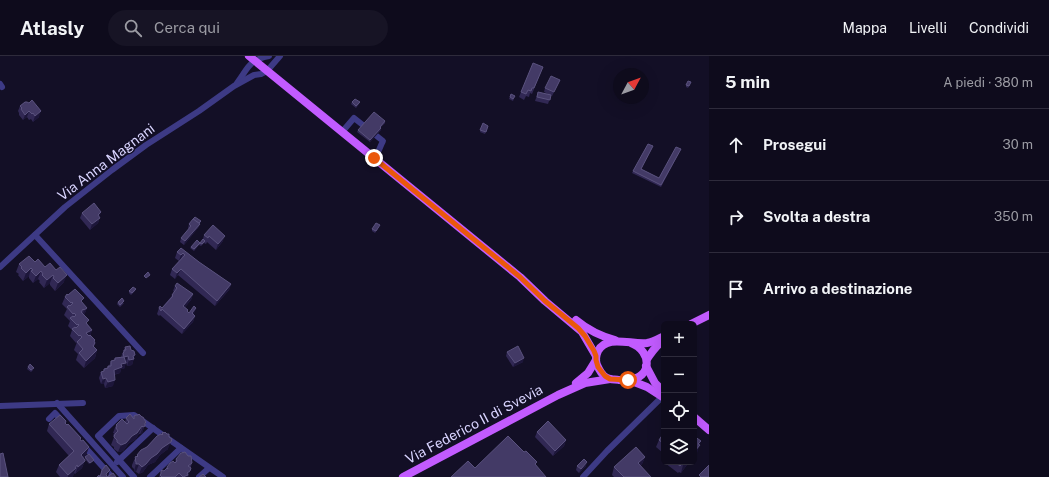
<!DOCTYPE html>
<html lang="it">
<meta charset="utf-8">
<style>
body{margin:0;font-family:"Public Sans",sans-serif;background:#171425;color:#f1f3f6}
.controls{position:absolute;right:12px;bottom:12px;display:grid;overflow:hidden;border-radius:6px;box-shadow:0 4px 16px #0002}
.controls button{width:36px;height:36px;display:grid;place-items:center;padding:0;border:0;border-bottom:1px solid #2e2b3b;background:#0e0b1c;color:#f1f3f6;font:20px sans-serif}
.compass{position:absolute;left:613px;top:12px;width:36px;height:36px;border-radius:50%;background:#0e0b1c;box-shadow:0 4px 16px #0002;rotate:49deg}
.stop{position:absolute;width:12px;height:12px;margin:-9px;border:3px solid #ea580c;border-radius:50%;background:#fff}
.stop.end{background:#ea580c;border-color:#fff;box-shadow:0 1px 4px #0008}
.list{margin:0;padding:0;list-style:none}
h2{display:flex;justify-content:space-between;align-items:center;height:52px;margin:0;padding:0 16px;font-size:17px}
h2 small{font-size:13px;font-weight:400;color:#9b9ba3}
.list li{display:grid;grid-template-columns:26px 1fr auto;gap:12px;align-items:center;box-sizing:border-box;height:72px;padding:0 16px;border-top:1px solid #2e2b3b}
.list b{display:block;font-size:15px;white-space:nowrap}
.list em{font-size:13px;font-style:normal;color:#9b9ba3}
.icon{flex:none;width:22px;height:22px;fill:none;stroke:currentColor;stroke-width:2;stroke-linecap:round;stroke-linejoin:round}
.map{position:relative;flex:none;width:709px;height:421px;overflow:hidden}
header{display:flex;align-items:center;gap:24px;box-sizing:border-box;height:56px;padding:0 20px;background:#0e0b1c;border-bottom:1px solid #2e2b3b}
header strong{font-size:19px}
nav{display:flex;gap:22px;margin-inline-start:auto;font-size:14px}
.search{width:280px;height:36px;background:#171425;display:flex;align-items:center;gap:10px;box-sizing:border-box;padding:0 14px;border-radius:22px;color:#9b9ba3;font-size:15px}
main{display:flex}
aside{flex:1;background:#0e0b1c}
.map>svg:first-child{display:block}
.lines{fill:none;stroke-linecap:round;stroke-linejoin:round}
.minor{stroke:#3d3a85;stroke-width:6}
.major{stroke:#c25bff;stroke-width:8}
.wall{fill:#312854}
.shaded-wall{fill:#1d163a}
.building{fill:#433a66;stroke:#5a527e}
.route{stroke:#ea580c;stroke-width:5}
.labels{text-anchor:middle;stroke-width:3;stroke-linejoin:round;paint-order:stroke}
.street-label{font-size:14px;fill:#d9d4ff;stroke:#130f26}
</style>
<header>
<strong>Atlasly</strong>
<div class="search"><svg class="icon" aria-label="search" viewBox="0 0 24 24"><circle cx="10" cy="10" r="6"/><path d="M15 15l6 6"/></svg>Cerca qui</div>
<nav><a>Mappa</a><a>Livelli</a><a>Condividi</a></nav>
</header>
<main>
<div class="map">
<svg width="709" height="421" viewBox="0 0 709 421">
<rect width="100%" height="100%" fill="#130f26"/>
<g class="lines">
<g class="minor">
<path d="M 237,27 C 248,13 248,4 269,0"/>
<path d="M 0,28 L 2,31"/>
<path d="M 342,76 L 354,62 L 383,85 C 380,91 378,97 375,102"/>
<path d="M 35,179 L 143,297"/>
<path d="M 0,211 L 65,151 L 112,114 L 146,89 L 199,55 L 234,30 L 254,19 L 261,18 L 267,15 L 280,0"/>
<path d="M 57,347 L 123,421"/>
<path d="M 0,350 L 83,347"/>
<path d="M 49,363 L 55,357 L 63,366"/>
<path d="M 83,389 L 112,421"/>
<path d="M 117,406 L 153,372"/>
<path d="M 134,421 L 98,380 L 119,360 L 134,359 L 223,421"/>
<path d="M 150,421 L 181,392"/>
<path d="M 199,421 L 209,412"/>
<path d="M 583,421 L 607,395 L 662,341"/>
</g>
<g class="major">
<path d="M 249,0 L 520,221 L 545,245 L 582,276 L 596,300"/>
<path d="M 576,264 C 588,274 600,280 615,284"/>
<path d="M 691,268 L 709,259"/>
<path d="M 631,287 C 652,295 653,322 628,324 C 625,325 622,324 619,324 C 616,323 613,324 610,323 C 605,322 601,317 599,313 C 595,307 595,301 598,295 C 607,278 631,289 647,287 C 653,286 658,283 664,280"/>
<path d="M 647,303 C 652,296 656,289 664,284"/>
<path d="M 646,310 L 655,327 L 664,336"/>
<path d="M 629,324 L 647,331 L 664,342"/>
<path d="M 576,327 L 588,317 L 596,304"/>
<path d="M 694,361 L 709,374"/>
<path d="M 403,421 L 558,339 L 585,327 L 610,323"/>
</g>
</g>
<g class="wall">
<path d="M 543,11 L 532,38 L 530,37 L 529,41 L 526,40 L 524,44 L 519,41 L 521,36 Z"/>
<path d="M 560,24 L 552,40 L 551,39 L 548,48 L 535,45 L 538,36 L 548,38 L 544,36 L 545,32 Z"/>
<path d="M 690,28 L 688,32 L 686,31 L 686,29 Z"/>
<path d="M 511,38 L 515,40 L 513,45 L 509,43 Z"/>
<path d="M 25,46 L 39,61 L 33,66 L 31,63 L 29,64 L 27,61 L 23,64 L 19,59 L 19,57 L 18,55 L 20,50 Z"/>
<path d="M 352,46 L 360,46 L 359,48 L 356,52 L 351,48 Z"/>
<path d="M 385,65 L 385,67 L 381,71 L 381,74 L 370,86 L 357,76 L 358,74 Z"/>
<path d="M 483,67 L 488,70 L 485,78 L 480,76 Z"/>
<path d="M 652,92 L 641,113 L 659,122 L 681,93 L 661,131 L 632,117 L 633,115 Z"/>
<path d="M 82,157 L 100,161 L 98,167 L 90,174 L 80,162 Z"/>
<path d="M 201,165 L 198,172 L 184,189 L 180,186 L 181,182 L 189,173 L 188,172 L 189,168 Z"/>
<path d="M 379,171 L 375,177 L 372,175 L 372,173 Z"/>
<path d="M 204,179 L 223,185 L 216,194 L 207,186 L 206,188 L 204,187 L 201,190 L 199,189 L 194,195 L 190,192 L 191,191 L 200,187 L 203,183 Z"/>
<path d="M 181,192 L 199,206 L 231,228 L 229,234 L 215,250 L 178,219 L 175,223 L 170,219 L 172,213 L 179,205 L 175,202 L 177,196 Z"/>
<path d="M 35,206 L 45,211 L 64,226 L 55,235 L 50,229 L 50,227 L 44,232 L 39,226 L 40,225 L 38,223 L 33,227 L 29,222 L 29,220 L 23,225 L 18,219 L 19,218 L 16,216 L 19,208 Z"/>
<path d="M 175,230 L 193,238 L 191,244 L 185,251 L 189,257 L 194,258 L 194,259 L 195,260 L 193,266 L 182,278 L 160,259 L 159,260 L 157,258 L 159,252 L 162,252 L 170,242 L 174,236 L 173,235 Z"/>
<path d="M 136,233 L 135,235 L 131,239 L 129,237 L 129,235 Z"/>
<path d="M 68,239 L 82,247 L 87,252 L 84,259 L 88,269 L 92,274 L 90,279 L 95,284 L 94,286 L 95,287 L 94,291 L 97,294 L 95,302 L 84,312 L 76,304 L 78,298 L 74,294 L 77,286 L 76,287 L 70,280 L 72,274 L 68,270 L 70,265 L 64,259 L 67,253 L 62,248 L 65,241 Z"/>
<path d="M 118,246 L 124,247 L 120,251 L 117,248 Z"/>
<path d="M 125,291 L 134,302 L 132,309 L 127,310 L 126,306 L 124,313 L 121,313 L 120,317 L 114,319 L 113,330 L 105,332 L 104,328 L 101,328 L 99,322 L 101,316 L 103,316 L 104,313 L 107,312 L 108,310 L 109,310 L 111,305 L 114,304 L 115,302 L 121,301 Z"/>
<path d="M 507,296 L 523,306 L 513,311 L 506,300 Z"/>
<path d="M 28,311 L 33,314 L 31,316 L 27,313 Z"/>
<path d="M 134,360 L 144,363 L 146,366 L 142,377 L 140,378 L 139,378 L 135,384 L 129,387 L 123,395 L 118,396 L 114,393 L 114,391 L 111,389 L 114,381 L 113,380 L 114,377 L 113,377 L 116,369 L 125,366 L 126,362 L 133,362 Z"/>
<path d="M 65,367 L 81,382 L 80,384 L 89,391 L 86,399 L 83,402 L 85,404 L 82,412 L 75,418 L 74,417 L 73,420 L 72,421 L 60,421 L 56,416 L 59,409 L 69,400 L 47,375 L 49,368 Z"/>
<path d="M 163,376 L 168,393 L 160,399 L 155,406 L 148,409 L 143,416 L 139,418 L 136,416 L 134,415 L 134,413 L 132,411 L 132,409 L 135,402 L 137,401 L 137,399 Z"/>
<path d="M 537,376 L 566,384 L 564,390 L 553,400 L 535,381 Z"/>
<path d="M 664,379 L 664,404 L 661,401 L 663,397 L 656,391 L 659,384 Z"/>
<path d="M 85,401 L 94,404 L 93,405 L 89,408 L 85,403 Z"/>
<path d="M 645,401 L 642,408 L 640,410 L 651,421 L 614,421 L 612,419 L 614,411 Z"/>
<path d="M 176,403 L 192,407 L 188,421 L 159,421 L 161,415 L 164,415 L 166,413 L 167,411 L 175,406 Z"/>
<path d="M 665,406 L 689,406 L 681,417 L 679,416 L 678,417 L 665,407 Z"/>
<path d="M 577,410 L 586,410 L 579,417 L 576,414 Z"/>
</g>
<g class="shaded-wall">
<path d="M 29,55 L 27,61 L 23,64 L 25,59 Z"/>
<path d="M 41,55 L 39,61 L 33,66 L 35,60 Z"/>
<path d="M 381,72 L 381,74 L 370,86 L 370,84 Z"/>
<path d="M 101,156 L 98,167 L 90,174 L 92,168 L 98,159 Z"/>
<path d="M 200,168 L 198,172 L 184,189 L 185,185 Z"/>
<path d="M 225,180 L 223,185 L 216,194 L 218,188 Z"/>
<path d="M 183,197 L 181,203 L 179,205 L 181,199 Z"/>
<path d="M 31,212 L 29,220 L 23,225 L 26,217 Z"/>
<path d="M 181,213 L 178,219 L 175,223 L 177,217 Z"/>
<path d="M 41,215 L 38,223 L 33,227 L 36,220 Z"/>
<path d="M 53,219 L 50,227 L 44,232 L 47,224 Z"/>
<path d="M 67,219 L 64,226 L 55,235 L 58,227 Z"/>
<path d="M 231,228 L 229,234 L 215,250 L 217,245 Z"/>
<path d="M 193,238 L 191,244 L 181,256 L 183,250 Z"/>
<path d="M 87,252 L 84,260 L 82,262 L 84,254 Z"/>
<path d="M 196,252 L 194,258 L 190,263 L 192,257 Z"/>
<path d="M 195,260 L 193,266 L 182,278 L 184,273 Z"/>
<path d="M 92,274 L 90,281 L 86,277 Z"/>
<path d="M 97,294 L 95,302 L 84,312 L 86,305 Z"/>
<path d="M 135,299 L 132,309 L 127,310 L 129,304 L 133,300 Z"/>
<path d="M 128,300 L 126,306 L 124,301 Z"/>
<path d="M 524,302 L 523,306 L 513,311 L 515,307 Z"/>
<path d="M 126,307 L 124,313 L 121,313 L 120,317 L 111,319 L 114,314 L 121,308 Z"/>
<path d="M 106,322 L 104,328 L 101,328 L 103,323 Z"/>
<path d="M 115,324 L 113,330 L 105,332 L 108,326 Z"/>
<path d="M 146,366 L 142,377 L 140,378 L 143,371 Z"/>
<path d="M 142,370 L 139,378 L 135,384 L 129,387 L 123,395 L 118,396 L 121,389 Z"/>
<path d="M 566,384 L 564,390 L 553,400 L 555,395 Z"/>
<path d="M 701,385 L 697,397 L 694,400 L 694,396 L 698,388 Z"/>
<path d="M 171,386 L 168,393 L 160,399 L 155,406 L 148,409 L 143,416 L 139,418 L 142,411 L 162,392 Z"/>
<path d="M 89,391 L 86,399 L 78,406 L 81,399 Z"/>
<path d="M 645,401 L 642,408 L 635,415 L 638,407 Z"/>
<path d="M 85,405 L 82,412 L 75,418 L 78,411 Z"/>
<path d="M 587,406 L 586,410 L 579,417 L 581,413 Z"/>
<path d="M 686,406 L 689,406 L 681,417 L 683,409 Z"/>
<path d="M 136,408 L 139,408 L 136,416 L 134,415 Z"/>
<path d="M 77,409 L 73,420 L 72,421 L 68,421 L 68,419 Z"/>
<path d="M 110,414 L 108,421 L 105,421 L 106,418 Z"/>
<path d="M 190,415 L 188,421 L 183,421 L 187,417 Z"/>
</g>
<g class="building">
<path d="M 533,7 L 543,11 L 534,32 L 532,32 L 531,35 L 528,34 L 526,38 L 521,36 Z"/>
<path d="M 551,20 L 560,24 L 554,36 L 545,32 Z"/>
<path d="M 688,25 L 691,26 L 689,30 L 686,29 Z"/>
<path d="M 538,36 L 551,39 L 550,44 L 537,41 Z"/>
<path d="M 511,38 L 515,40 L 513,43 L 510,41 Z"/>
<path d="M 355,43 L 360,46 L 356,50 L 352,46 Z"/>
<path d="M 32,44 L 41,55 L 35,60 L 33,57 L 32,58 L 29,55 L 25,59 L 21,53 L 22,52 L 20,50 L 25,46 L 27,46 L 29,47 Z"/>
<path d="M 374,56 L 385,65 L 380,71 L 381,72 L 370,84 L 358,74 Z"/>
<path d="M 483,67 L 488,70 L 486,76 L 480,74 Z"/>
<path d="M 648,88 L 653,90 L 641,113 L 659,122 L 676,91 L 681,93 L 661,129 L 633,115 Z"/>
<path d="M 94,147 L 101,156 L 98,159 L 100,162 L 92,168 L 82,157 Z"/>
<path d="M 195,161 L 201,165 L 199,167 L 193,163 Z"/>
<path d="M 193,163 L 200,168 L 185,185 L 181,182 L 191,170 L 189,168 Z"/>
<path d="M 376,167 L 380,169 L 376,175 L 372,173 Z"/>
<path d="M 213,169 L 225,180 L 218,188 L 209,180 L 208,182 L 204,179 Z"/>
<path d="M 203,183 L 205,185 L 202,188 L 200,187 L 194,193 L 191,191 L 197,184 L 200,187 Z"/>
<path d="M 181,192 L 199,206 L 231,228 L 217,245 L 181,213 L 177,217 L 172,213 L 185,199 L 183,197 L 181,199 L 177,196 Z"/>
<path d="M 29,200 L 35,206 L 38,203 L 45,211 L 50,207 L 56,214 L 60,211 L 67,219 L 58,227 L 53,222 L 54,221 L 53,219 L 47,224 L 42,219 L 43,218 L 41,215 L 36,220 L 31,215 L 33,214 L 31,212 L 26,217 L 21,212 L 22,211 L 19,208 Z"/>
<path d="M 148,216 L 150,219 L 146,222 L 144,220 Z"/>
<path d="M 177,227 L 193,238 L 183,250 L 188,254 L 187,255 L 189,257 L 194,250 L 196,252 L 192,257 L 195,260 L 184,273 L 162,253 L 161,255 L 159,252 L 160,250 L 162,252 L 173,240 L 172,239 L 177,232 L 175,230 Z"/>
<path d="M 133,231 L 136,233 L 132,237 L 129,235 Z"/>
<path d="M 75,233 L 84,242 L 81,245 L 87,252 L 84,254 L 83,253 L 81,256 L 89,264 L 86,267 L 92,274 L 86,277 L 89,280 L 90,279 L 95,284 L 94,285 L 95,287 L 93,290 L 97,294 L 86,305 L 79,297 L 83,293 L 77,286 L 82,281 L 80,279 L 79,280 L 72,273 L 75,271 L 76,272 L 79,269 L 78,268 L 77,269 L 70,262 L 73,260 L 74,261 L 76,259 L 74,257 L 73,258 L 67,251 L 69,249 L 70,250 L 73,247 L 72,246 L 71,247 L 65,241 L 67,238 L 68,239 Z"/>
<path d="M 122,242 L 124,245 L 120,249 L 118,246 Z"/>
<path d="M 130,290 L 131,294 L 134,295 L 135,299 L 133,300 L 134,303 L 129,304 L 128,300 L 124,301 L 126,307 L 121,308 L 122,311 L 114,314 L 115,324 L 108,326 L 106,322 L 103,323 L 101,316 L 104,315 L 104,313 L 108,312 L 108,310 L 111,310 L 111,305 L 115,304 L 115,302 L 124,301 L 123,297 L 124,296 L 124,294 L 126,294 L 125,291 Z"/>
<path d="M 518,290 L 524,302 L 515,307 L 507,296 Z"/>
<path d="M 30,308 L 34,312 L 31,314 L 28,311 Z"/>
<path d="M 130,358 L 134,363 L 134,360 L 136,359 L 138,359 L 139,358 L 142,361 L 143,361 L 144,363 L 146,366 L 145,367 L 145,370 L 143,371 L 142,370 L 137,377 L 132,380 L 126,387 L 121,389 L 117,386 L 117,384 L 114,381 L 115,378 L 118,375 L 116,372 L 117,370 L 116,369 L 122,363 L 127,368 L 129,366 L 126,362 Z"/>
<path d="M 60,359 L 66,365 L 65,367 L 67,369 L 68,368 L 81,382 L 80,383 L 81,385 L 83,384 L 89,391 L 81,399 L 85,404 L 85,405 L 78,411 L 77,409 L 75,412 L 76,412 L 68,419 L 59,409 L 74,395 L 49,368 Z"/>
<path d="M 548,365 L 566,384 L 555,395 L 537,376 Z"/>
<path d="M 163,376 L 164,377 L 165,376 L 167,378 L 169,378 L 169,381 L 172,383 L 171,386 L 162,392 L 157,398 L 151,402 L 146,408 L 142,411 L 139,408 L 136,408 L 136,406 L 135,404 L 136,403 L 135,402 L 136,400 L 137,401 L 138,400 L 137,399 L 141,394 L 147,391 L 157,380 L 161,378 L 162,379 L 163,378 L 162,377 Z"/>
<path d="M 663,378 L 664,379 L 664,388 L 659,384 Z"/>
<path d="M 508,380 L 524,396 L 526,395 L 537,406 L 535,408 L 546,421 L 451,421 L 468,405 L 475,412 Z"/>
<path d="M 694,380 L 701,385 L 698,388 L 700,389 L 694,396 Z"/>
<path d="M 636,391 L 645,401 L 638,407 L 651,421 L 624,421 L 614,411 Z"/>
<path d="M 185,396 L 188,400 L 191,400 L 192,407 L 188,410 L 191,412 L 190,415 L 187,417 L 188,419 L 183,421 L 179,417 L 175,421 L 162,421 L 160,419 L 161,418 L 161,415 L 162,414 L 164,415 L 167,412 L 168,413 L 167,411 L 170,407 L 173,405 L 175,407 L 177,405 L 176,403 L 181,397 Z"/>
<path d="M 3,397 L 8,421 L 0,421 L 0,398 Z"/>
<path d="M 89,398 L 94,404 L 90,407 L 85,401 Z"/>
<path d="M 584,403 L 587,406 L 581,413 L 577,410 Z"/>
<path d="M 675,406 L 686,406 L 683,409 L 682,408 L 680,410 Z"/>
<path d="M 106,409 L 110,414 L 106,418 L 107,421 L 97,421 L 99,419 L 100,421 L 102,414 Z"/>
<path d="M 709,409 L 709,421 L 701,421 L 699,419 Z"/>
<path d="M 113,417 L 116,421 L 107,421 Z"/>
<path d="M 203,418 L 206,421 L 199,421 Z"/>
</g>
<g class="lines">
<path class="route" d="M 374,102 L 520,221 L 545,245 L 578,272 L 585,280 L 594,295 L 596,300 L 596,304 L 598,311 L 605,320 L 610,323 L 628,324"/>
</g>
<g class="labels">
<g class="street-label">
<text transform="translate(106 106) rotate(-37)" y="5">Via Anna Magnani</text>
<text transform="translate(474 368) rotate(-28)" y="5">Via Federico II di Svevia</text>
</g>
</g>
</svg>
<div class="controls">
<button>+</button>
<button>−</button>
<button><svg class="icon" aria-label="locate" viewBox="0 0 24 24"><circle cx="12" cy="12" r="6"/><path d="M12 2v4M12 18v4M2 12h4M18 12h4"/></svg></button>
<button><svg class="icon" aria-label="layers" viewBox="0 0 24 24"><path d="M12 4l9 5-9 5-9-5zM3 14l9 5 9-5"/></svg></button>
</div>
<svg class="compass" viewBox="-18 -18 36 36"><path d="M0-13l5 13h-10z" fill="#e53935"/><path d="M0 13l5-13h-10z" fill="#9b9ba3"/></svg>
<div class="stop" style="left:628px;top:324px"></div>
<div class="stop end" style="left:374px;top:102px"></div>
</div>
<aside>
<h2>5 min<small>A piedi · 380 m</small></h2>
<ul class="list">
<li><svg class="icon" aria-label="ahead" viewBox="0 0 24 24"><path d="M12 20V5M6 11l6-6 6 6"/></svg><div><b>Prosegui</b></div><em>30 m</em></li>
<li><svg class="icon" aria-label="right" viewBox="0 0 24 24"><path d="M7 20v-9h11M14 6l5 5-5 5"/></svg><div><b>Svolta a destra</b></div><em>350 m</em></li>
<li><svg class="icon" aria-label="arrive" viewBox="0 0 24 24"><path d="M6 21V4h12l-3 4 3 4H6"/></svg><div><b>Arrivo a destinazione</b></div></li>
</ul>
</aside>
</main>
